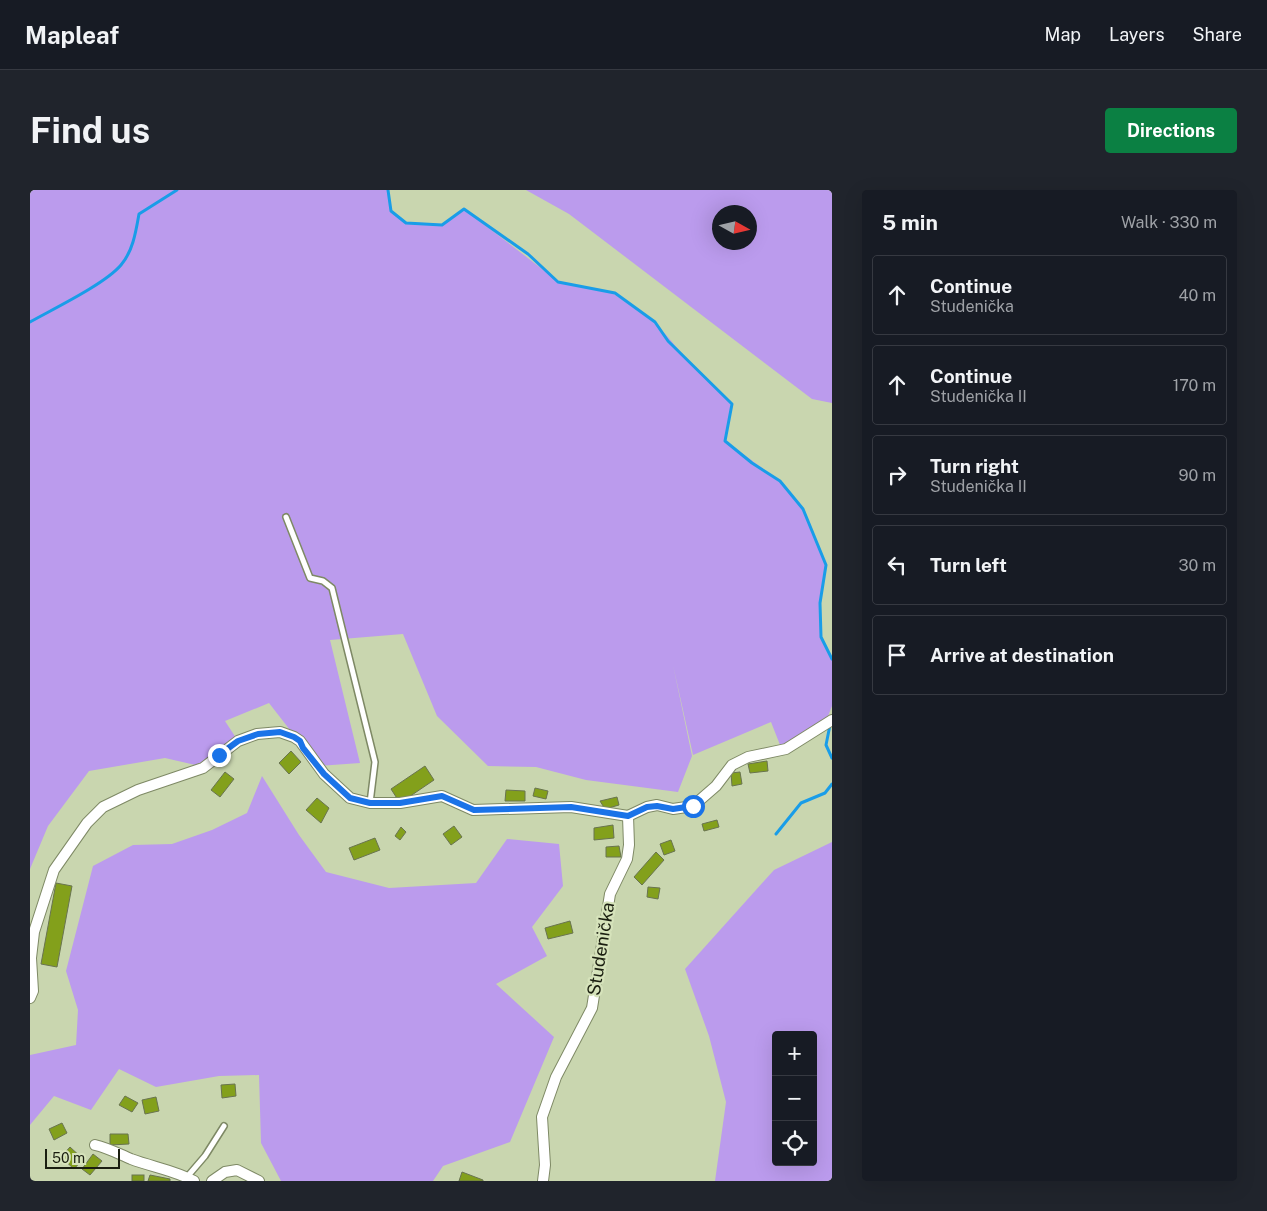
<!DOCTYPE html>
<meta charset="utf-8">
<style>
body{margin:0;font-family:"Public Sans",sans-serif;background:#20242c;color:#f1f3f6}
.controls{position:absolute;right:15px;bottom:15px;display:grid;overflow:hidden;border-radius:5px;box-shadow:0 5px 20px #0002}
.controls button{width:45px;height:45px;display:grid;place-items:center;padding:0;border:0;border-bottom:1px solid #363941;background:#171b24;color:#f1f3f6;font:25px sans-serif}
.compass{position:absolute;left:682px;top:15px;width:45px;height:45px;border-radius:50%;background:#171b24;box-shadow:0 5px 20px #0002;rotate:98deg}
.scale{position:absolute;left:15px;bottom:12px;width:75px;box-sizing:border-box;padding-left:5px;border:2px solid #1a1e10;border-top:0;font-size:14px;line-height:18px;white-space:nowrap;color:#1a1e10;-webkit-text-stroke:4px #d6e3bb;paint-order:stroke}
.stop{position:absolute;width:15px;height:15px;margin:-11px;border:4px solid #1a73e8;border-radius:50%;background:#fff}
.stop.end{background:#1a73e8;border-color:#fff;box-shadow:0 1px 5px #0008}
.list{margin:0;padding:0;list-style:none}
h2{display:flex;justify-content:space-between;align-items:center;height:65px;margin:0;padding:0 20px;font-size:21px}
h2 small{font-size:16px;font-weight:400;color:#9ea1a6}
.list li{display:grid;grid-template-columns:32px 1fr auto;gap:15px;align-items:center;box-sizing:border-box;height:80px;margin:0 10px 10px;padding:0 10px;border:1px solid #363941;border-radius:5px}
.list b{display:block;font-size:19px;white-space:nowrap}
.list p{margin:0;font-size:16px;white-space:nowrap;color:#9ea1a6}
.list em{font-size:16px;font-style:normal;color:#9ea1a6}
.icon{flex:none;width:28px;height:28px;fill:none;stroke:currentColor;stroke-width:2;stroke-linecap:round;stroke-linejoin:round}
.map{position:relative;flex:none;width:802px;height:991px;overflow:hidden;border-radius:5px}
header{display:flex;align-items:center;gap:30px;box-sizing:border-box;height:70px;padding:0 25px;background:#171b24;border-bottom:1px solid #363941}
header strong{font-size:24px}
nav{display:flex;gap:28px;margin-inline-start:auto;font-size:18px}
.intro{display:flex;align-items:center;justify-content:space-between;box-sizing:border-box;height:120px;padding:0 30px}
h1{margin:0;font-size:35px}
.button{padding:12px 22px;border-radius:5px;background:#0b8043;color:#fff;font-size:18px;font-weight:700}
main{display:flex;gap:30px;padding:0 30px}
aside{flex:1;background:#171b24;border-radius:5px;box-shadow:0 5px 20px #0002}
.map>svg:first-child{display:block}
.green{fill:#bb9bed;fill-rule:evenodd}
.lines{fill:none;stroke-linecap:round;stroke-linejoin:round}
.stream{stroke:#199de8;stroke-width:3}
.building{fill:#83a01b;stroke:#697450}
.lane-casing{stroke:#7e8965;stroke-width:8}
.street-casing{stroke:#7e8965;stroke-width:12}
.lane{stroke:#fff;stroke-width:5}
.street{stroke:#fff;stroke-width:10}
.route{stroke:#1a73e8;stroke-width:6}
.labels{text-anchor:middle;stroke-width:4.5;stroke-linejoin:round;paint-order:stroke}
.street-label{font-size:18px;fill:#1a1e10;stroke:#d6e3bb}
</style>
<header>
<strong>Mapleaf</strong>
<nav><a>Map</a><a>Layers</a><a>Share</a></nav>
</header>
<div class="intro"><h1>Find us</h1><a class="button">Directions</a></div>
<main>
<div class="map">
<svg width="802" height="991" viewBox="0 0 802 991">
<rect width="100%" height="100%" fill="#c9d6af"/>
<g class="green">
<path d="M 0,0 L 358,0 L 361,21 L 376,32 L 413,34 L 434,19 L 529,92 L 581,102 L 625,132 L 667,181 L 701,213 L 695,251 L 750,291 L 773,319 L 796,375 L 791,408 L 791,447 L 802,469 L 802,516 L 794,536 L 752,560 L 741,532 L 663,565 L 643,475 L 662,566 L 648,602 L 556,590 L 506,577 L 458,576 L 407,526 L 373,444 L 300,450 L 330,573 L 288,576 L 239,513 L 195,531 L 208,551 L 174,577 L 135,568 L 59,581 L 18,636 L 0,679 Z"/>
<path d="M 496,0 L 802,0 L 802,213 L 782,209 L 539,24 ZM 690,22 L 720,22 L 720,52 L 690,52 Z"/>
<path d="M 232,586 L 269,645 L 296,682 L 359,698 L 446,693 L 477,649 L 529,654 L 533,696 L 502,737 L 517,766 L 466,794 L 524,847 L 480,952 L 413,976 L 403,991 L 251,991 L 231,953 L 229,885 L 189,886 L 126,897 L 89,879 L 61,920 L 24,906 L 0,935 L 0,865 L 46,855 L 48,820 L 36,781 L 63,676 L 103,655 L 142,654 L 182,640 L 217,623 Z"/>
<path d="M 802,652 L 802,991 L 685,991 L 696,912 L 679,846 L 655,779 L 744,680 ZM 746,845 L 783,845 L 783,972 L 746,972 Z"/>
</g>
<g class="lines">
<g class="stream">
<path d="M 358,0 L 361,21 L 376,33 L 412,35 L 434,19 L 498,64 L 528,92 L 585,103 L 625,132 L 638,151 L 702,214 L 695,251 L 722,273 L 750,291 L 773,319 L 796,375 L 790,413 L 791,447 L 802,469"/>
<path d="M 0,132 C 23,119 75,94 91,75 C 103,61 106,41 109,24 L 147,0"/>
<path d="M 800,535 L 796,555 L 802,568"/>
<path d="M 746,644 L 771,613 L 795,603 L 802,594"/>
</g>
</g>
<g class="building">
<path d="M 261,561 L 271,572 L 259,584 L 249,573 Z"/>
<path d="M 737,571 L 738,581 L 720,583 L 718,574 Z"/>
<path d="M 395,576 L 404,590 L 370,613 L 361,599 Z"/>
<path d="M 195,582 L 204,589 L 190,607 L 181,600 Z"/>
<path d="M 710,582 L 712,594 L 702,596 L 701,583 Z"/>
<path d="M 505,598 L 518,601 L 516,609 L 503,606 Z"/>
<path d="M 476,600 L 495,601 L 495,611 L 475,611 Z"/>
<path d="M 587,607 L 589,615 L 575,619 L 570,611 Z"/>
<path d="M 287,608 L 299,618 L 291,633 L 276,620 Z"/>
<path d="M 687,630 L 689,637 L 674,641 L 672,634 Z"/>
<path d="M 583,635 L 584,648 L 564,650 L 564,638 Z"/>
<path d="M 424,636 L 432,647 L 421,655 L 413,644 Z"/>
<path d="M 371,637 L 376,642 L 370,650 L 365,646 Z"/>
<path d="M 345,648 L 350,660 L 324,670 L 319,658 Z"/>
<path d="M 641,650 L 645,661 L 634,665 L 630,654 Z"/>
<path d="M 589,656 L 591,667 L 576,667 L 576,657 Z"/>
<path d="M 626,662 L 634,670 L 612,695 L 604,687 Z"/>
<path d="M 26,693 L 42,696 L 27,777 L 11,774 Z"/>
<path d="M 618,697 L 630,698 L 628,709 L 617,707 Z"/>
<path d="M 540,731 L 543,743 L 518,749 L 515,738 Z"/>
<path d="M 205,894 L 206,906 L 192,908 L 191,895 Z"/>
<path d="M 95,906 L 108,913 L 102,922 L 89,915 Z"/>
<path d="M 126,907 L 129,921 L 115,924 L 112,910 Z"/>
<path d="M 32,933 L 37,943 L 24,950 L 19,939 Z"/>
<path d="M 80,944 L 98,944 L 99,954 L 80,955 Z"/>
<path d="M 40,957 L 53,969 L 44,979 L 31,967 Z"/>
<path d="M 63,964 L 72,971 L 60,985 L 52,979 Z"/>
<path d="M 432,982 L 453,990 L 453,991 L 429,991 Z"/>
<rect x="102" y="985" width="12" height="6"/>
<path d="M 120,985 L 140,989 L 140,991 L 118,991 Z"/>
</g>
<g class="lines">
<defs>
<g id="lane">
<path d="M 256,327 L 280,388 L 293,391 L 302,398 L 345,572 L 340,613"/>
<path d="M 157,987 L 175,966 L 194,936"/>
</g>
<g id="street">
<path d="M 0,808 L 3,801 L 1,768 L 4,742 L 24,680 L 57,633 L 73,617 L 108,600 L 173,578 L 208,551 L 227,544 L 250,542 L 264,547 L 270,551 L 294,584 L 320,608 L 340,613 L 370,613 L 412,606 L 443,620 L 541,617 L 598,626"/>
<path d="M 65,955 C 78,958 89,964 101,969 C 122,977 144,980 164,991"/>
<path d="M 182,991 L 195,982 L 207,980 L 229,991"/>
<path d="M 513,991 L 515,975 L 512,927 L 526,887 L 562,818 L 580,704 L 597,669 L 599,655 L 598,626 L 617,617 L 627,615 L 643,619 L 663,616 L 686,596 L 702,575 L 718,567 L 756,559 L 802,530"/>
</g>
</defs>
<use href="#lane" class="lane-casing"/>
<use href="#street" class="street-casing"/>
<use href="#lane" class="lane"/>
<use href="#street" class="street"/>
</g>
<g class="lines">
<path class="route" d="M 189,565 L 208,551 L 228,544 L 250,542 L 264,547 L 270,551 L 273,558 L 294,584 L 320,608 L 340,613 L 370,613 L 412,606 L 444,620 L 541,617 L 598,626 L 617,617 L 627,616 L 643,619 L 663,616"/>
</g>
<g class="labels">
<g class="street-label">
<text transform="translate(571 759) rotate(-81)" y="6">Studenička</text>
</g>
</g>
</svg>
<div class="controls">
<button>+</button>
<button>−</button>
<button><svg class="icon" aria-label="locate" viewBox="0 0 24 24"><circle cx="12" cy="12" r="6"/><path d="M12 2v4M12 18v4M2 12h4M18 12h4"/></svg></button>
</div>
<svg class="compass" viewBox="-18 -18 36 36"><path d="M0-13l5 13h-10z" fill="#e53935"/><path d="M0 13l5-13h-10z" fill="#9ea1a6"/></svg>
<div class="scale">50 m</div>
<div class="stop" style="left:663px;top:616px"></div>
<div class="stop end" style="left:189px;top:565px"></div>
</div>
<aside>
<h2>5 min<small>Walk · 330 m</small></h2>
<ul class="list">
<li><svg class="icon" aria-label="ahead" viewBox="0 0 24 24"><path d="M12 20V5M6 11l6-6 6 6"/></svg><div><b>Continue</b><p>Studenička</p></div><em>40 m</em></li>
<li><svg class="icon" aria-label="ahead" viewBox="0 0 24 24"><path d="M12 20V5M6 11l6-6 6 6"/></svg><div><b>Continue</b><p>Studenička II</p></div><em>170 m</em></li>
<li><svg class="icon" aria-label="right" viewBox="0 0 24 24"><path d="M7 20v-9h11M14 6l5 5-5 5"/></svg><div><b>Turn right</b><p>Studenička II</p></div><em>90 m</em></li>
<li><svg class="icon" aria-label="left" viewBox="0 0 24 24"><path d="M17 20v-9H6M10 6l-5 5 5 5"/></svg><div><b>Turn left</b></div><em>30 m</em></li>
<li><svg class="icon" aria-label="arrive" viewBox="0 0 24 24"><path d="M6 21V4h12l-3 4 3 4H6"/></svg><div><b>Arrive at destination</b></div></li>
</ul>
</aside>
</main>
